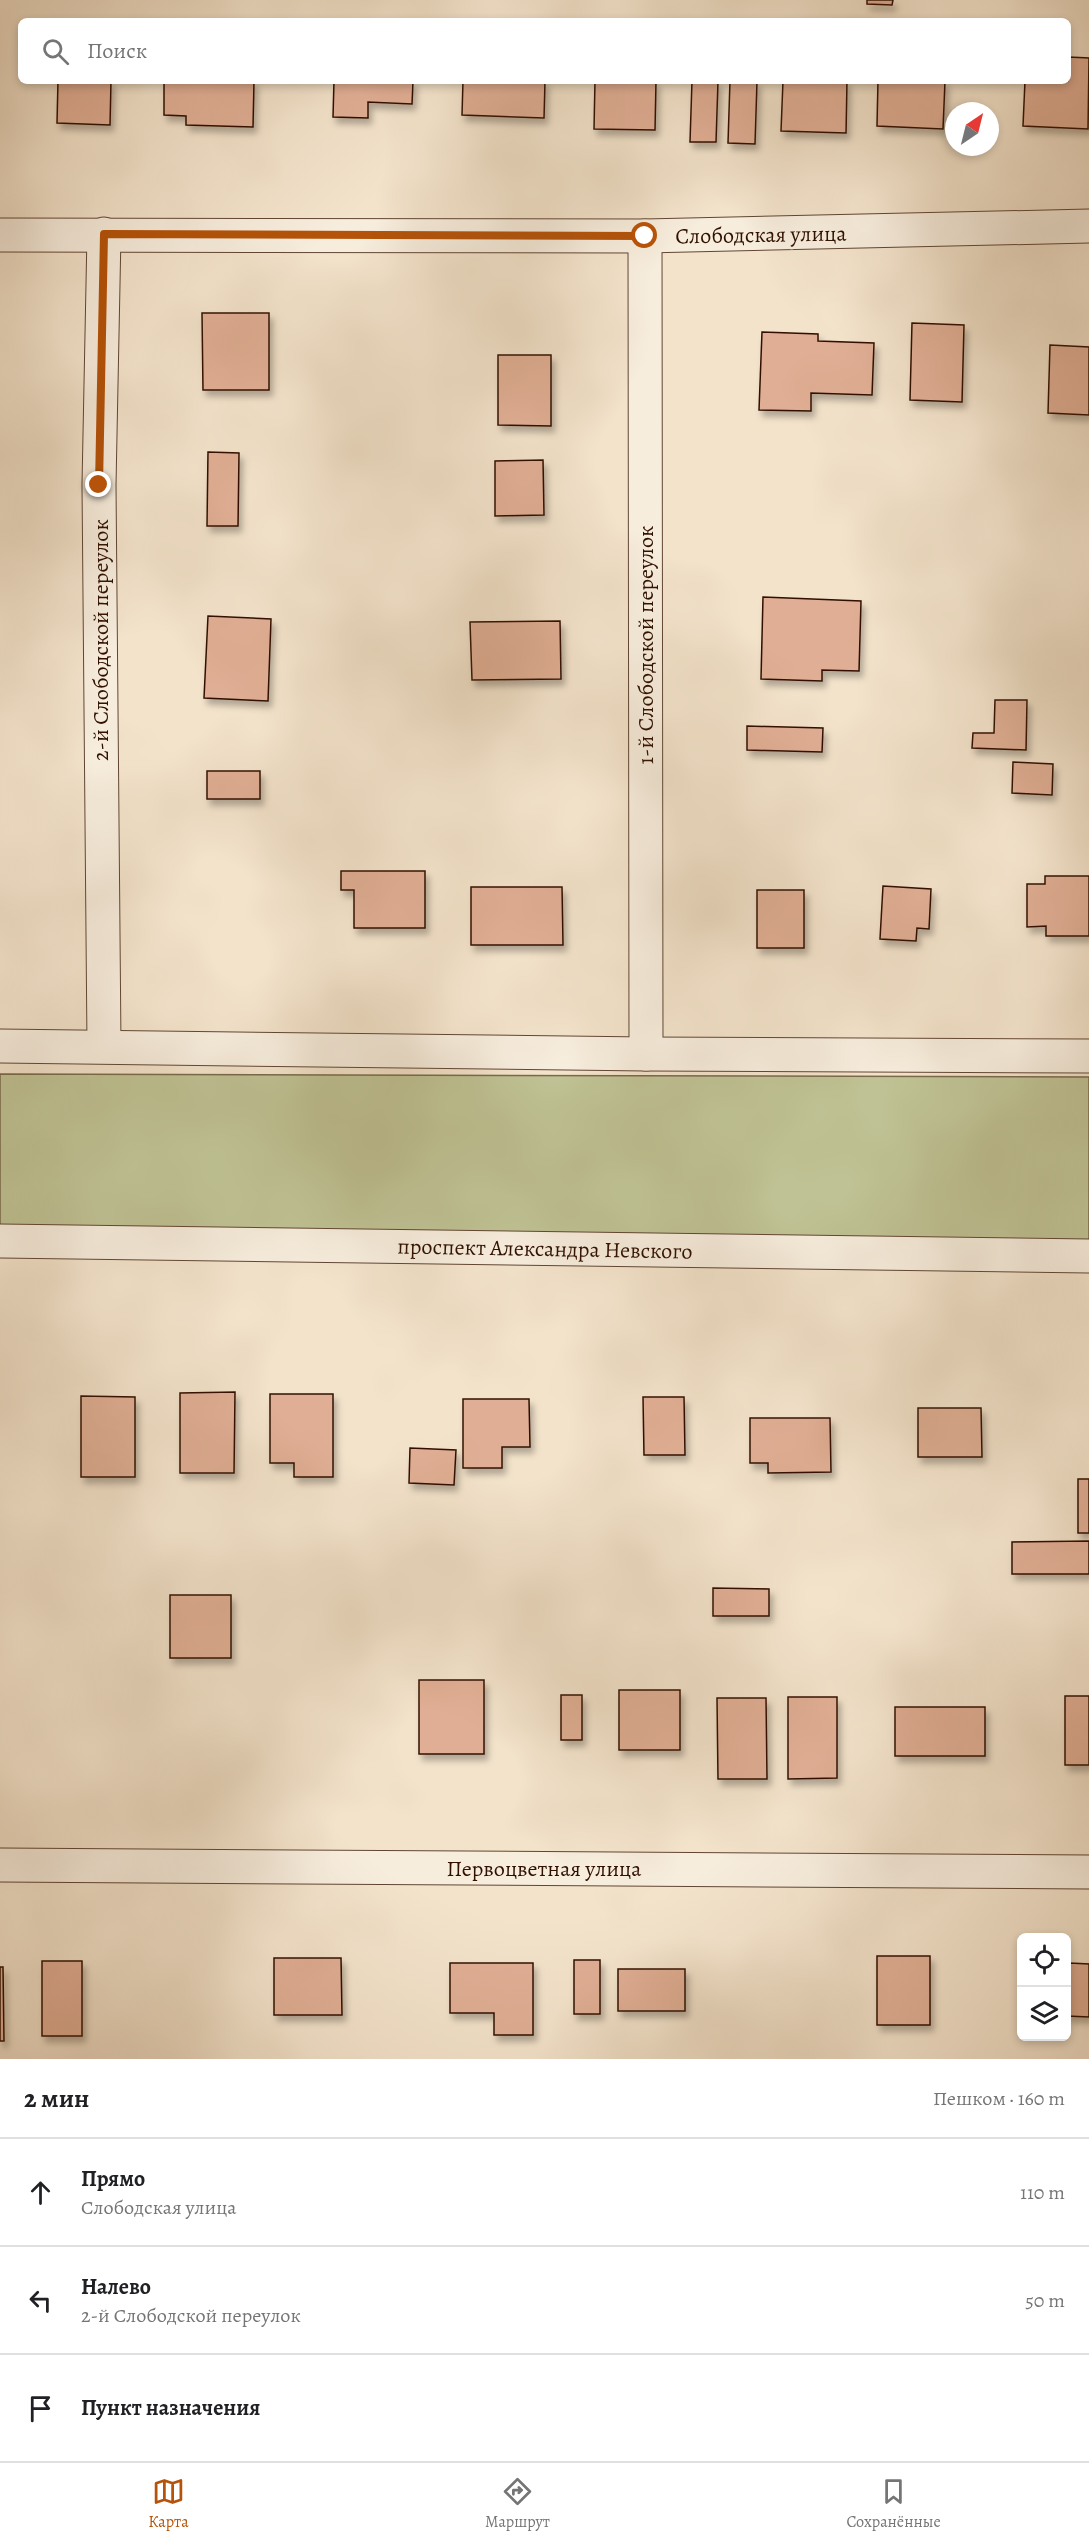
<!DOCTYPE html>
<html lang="ru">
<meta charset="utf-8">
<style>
body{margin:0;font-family:Alegreya,serif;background:#f6f6f6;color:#202124}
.controls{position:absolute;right:18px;bottom:18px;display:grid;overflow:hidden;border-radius:9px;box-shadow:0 3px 9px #0003}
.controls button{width:54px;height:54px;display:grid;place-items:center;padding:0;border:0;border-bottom:2px solid #e0e0e0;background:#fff;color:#202124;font:30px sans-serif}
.compass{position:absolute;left:945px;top:102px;width:54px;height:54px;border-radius:50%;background:#fff;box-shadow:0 3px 9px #0003;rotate:35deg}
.stop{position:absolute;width:18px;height:18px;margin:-14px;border:4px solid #b45309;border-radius:50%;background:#fff}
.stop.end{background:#b45309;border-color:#fff;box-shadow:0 2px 6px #0008}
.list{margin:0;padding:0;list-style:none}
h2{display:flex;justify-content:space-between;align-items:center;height:78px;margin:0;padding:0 24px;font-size:26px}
h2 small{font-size:20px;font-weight:400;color:#757577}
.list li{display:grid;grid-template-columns:39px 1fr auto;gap:18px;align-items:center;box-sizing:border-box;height:108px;padding:0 24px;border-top:2px solid #e0e0e0}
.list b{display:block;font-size:22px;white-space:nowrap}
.list p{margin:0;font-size:20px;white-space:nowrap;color:#757577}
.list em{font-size:20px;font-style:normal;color:#757577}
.icon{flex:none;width:33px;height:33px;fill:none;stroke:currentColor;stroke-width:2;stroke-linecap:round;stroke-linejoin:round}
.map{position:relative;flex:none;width:1089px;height:2059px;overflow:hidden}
.search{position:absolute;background:#fff;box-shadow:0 3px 9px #0003;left:18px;right:18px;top:18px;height:66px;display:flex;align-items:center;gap:15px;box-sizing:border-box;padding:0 21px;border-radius:9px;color:#757577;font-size:22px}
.sheet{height:402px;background:#fff}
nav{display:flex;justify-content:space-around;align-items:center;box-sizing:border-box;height:84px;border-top:2px solid #e0e0e0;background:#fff;font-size:16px;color:#757577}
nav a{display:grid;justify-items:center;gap:3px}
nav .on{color:#b45309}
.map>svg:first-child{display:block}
.green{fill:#bfc294;stroke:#786a4a;stroke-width:1.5}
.building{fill:#e0ae94;stroke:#301100;stroke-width:1.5;filter:url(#shadow)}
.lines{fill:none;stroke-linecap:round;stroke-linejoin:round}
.street-casing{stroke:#614633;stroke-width:35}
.street{stroke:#f7eddd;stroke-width:33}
.route{stroke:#b45309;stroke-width:8}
.labels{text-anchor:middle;stroke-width:5;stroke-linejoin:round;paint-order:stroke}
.street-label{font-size:22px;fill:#301100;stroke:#f7eddd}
</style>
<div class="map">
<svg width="1089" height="2059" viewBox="0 0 1089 2059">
<defs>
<filter id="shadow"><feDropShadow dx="3.5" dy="6" stdDeviation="3" flood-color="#0004"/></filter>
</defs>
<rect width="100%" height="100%" fill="#f3e3cb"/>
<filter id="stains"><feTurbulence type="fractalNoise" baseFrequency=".00333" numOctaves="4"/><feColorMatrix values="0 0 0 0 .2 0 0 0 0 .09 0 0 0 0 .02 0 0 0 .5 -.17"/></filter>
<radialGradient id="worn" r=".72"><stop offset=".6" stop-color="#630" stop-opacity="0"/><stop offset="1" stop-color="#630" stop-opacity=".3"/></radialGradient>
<path class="green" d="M 0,1074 L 1089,1077 L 1089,1243 L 0,1228 Z"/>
<g class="building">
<path d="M 867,0 L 893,0 L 892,5 L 867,4 Z"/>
<path d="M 1068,57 L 1089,58 L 1088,129 L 1023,126 L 1025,81 L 1068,81 Z"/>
<path d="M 58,81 L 111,81 L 110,125 L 57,123 Z"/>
<path d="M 164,81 L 254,81 L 253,127 L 186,125 L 186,116 L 164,115 Z"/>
<path d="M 334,81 L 413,81 L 412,104 L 368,102 L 368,118 L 333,117 Z"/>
<path d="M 463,81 L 545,81 L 544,118 L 462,115 Z"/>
<path d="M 595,81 L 656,81 L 655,130 L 594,129 Z"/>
<path d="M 692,81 L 718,81 L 716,142 L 690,142 Z"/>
<path d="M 730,81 L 757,81 L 755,144 L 728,143 Z"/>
<path d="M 783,81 L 847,81 L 846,133 L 781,131 Z"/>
<path d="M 878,81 L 945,81 L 943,129 L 877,126 Z"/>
<path d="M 202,313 L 269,313 L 269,390 L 203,390 Z"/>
<path d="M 912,323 L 964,325 L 962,402 L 910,400 Z"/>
<path d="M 762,332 L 818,334 L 818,341 L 874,343 L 872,395 L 811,393 L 811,411 L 759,410 Z"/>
<path d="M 1050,345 L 1089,347 L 1089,415 L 1048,413 Z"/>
<path d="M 498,355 L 551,355 L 551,426 L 498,425 Z"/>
<path d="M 208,452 L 239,453 L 238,526 L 207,526 Z"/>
<path d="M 543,460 L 544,515 L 495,516 L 495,461 Z"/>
<path d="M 763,597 L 861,601 L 859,671 L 822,670 L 822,681 L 761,679 Z"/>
<path d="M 208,616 L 271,619 L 268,701 L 204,698 Z"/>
<path d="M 560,621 L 561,679 L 472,680 L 470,622 Z"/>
<path d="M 995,700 L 1027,700 L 1026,750 L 972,748 L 973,733 L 994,733 Z"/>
<path d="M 747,726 L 823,728 L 822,752 L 747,750 Z"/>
<path d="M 1013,762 L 1053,764 L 1052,795 L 1012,793 Z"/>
<rect x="207" y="771" width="53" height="28"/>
<path d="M 341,871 L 425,871 L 425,928 L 354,928 L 354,890 L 341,890 Z"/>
<path d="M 1045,876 L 1089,876 L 1089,936 L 1046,936 L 1046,926 L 1027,927 L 1027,884 L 1045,884 Z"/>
<path d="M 883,886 L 931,889 L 929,929 L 917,928 L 916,941 L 880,939 Z"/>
<path d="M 471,887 L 562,887 L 563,945 L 471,945 Z"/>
<rect x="757" y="890" width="47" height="58"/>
<path d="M 235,1392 L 234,1473 L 180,1473 L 180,1393 Z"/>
<path d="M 270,1394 L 333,1394 L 333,1477 L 294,1477 L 294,1463 L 270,1463 Z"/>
<path d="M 81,1396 L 135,1397 L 135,1477 L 81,1477 Z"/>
<path d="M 643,1397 L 684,1397 L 685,1455 L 644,1455 Z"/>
<path d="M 463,1399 L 529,1399 L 530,1447 L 502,1447 L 502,1468 L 463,1468 Z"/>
<path d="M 918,1408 L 981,1408 L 982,1457 L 918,1457 Z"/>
<path d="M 750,1418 L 830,1418 L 831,1472 L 768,1473 L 768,1463 L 750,1463 Z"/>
<path d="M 410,1448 L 456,1450 L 454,1485 L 409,1483 Z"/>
<rect x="1078" y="1479" width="11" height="54"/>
<path d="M 1089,1541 L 1089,1574 L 1012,1574 L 1012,1542 Z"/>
<path d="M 713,1588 L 769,1589 L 769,1616 L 713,1616 Z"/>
<rect x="170" y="1595" width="61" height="63"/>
<rect x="419" y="1680" width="65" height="74"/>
<rect x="619" y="1690" width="61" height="60"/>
<rect x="561" y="1695" width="21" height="45"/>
<rect x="1065" y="1696" width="24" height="69"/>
<path d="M 788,1697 L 837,1697 L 837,1778 L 788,1779 Z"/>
<path d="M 717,1698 L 766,1698 L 767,1779 L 718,1779 Z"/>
<rect x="895" y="1707" width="90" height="49"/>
<rect x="877" y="1956" width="53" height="69"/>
<path d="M 274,1958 L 341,1958 L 342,2015 L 274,2015 Z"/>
<rect x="574" y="1960" width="26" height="54"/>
<rect x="42" y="1961" width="40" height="75"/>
<path d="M 450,1963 L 533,1963 L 533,2035 L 494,2035 L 494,2013 L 450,2013 Z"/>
<path d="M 1069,1963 L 1089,1964 L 1089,2017 L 1067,2016 Z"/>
<path d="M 0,1967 L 3,1967 L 4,2041 L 0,2041 Z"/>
<rect x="618" y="1969" width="67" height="42"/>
</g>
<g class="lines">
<defs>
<g id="street">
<path d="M 0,235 L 645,236 L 1089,226"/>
<path d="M 645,236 L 646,1054"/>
<path d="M 0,1046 L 646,1054 L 1089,1056"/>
<path d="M 104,1046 L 99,485 L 104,234"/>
<path d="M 0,1241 L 1089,1256"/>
<path d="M 0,1865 L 1089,1872"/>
</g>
</defs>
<use href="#street" class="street-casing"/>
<use href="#street" class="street"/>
</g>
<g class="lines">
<path class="route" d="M 99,485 L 104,234 L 645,236"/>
</g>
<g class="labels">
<g class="street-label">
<text transform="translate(761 234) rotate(-1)" y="8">Слободская улица</text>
<text transform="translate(100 640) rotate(-90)" y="8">2-й Слободской переулок</text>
<text transform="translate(645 645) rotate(-90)" y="8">1-й Слободской переулок</text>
<text transform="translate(545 1248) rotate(1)" y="8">проспект Александра Невского</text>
<text x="544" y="1876">Первоцветная улица</text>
</g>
</g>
<rect width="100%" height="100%" filter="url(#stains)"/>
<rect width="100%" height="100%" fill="url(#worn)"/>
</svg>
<div class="controls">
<button><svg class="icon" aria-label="locate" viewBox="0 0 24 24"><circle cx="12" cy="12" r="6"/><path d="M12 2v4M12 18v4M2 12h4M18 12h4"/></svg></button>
<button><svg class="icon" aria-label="layers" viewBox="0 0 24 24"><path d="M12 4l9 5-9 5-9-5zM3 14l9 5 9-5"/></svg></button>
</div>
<svg class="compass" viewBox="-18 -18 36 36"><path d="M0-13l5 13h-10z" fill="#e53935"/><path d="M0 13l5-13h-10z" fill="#757577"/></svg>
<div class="stop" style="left:645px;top:236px"></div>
<div class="stop end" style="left:99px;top:485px"></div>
<div class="search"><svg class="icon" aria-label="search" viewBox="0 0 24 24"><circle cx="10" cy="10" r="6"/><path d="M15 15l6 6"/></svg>Поиск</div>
</div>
<section class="sheet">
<h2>2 мин<small>Пешком · 160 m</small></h2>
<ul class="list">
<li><svg class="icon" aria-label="ahead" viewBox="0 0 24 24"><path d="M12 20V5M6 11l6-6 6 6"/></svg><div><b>Прямо</b><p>Слободская улица</p></div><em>110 m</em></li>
<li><svg class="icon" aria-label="left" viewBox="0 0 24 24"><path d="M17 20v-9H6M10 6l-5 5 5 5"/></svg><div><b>Налево</b><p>2-й Слободской переулок</p></div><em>50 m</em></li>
<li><svg class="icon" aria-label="arrive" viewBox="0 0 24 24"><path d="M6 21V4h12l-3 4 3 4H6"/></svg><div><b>Пункт назначения</b></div></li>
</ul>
</section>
<nav>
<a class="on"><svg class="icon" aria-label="map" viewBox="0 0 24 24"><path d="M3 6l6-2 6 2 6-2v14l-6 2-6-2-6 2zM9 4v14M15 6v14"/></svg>Карта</a>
<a><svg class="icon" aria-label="directions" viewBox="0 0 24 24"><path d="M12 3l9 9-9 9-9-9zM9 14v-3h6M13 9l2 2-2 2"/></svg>Маршрут</a>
<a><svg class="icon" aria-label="saved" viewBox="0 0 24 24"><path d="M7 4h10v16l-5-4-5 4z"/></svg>Сохранённые</a>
</nav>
